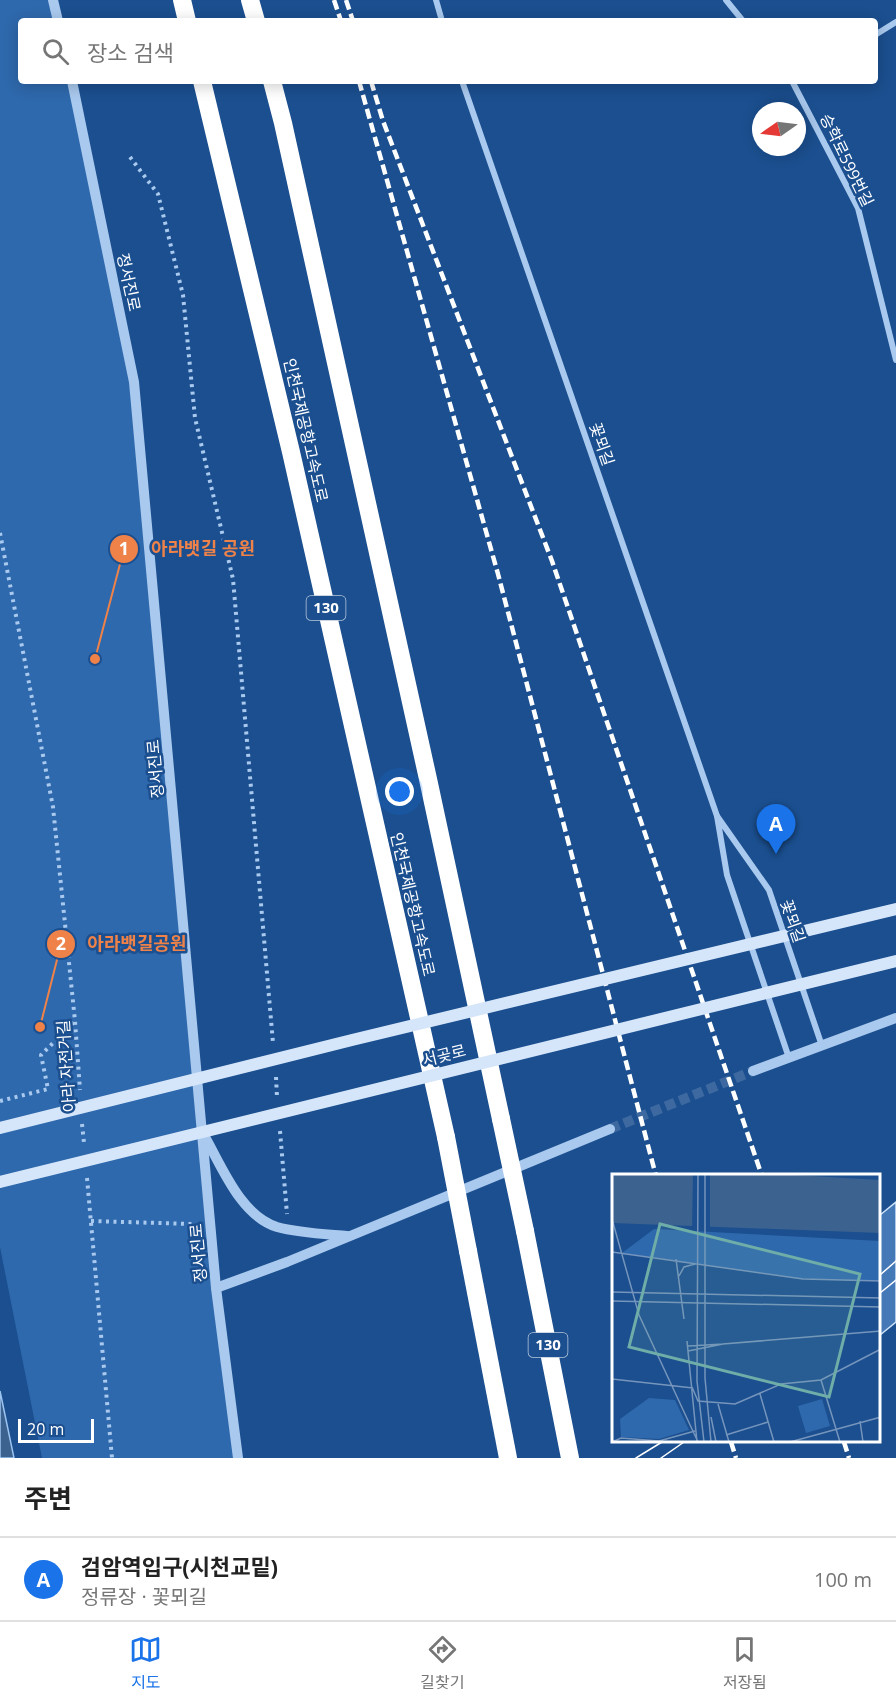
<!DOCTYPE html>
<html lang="ko">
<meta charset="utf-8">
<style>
body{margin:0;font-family:"Open Sans","Noto Sans KR",sans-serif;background:#f2f2f2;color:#222}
.compass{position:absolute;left:752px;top:102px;width:54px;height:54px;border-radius:50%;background:#fff;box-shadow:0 3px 15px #0003;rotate:256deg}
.scale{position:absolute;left:18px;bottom:15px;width:76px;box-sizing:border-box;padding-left:6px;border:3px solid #fff;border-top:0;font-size:16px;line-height:21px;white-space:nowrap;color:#fff;-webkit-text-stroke:4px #1b4f8f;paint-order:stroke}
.you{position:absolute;left:400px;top:792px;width:21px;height:21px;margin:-15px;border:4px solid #fff;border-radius:50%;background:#1a73e8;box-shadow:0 0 0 9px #1a73e833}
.badge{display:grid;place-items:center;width:39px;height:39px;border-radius:50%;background:#1a73e8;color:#fff;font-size:20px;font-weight:700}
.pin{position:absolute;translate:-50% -50px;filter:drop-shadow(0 2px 3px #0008)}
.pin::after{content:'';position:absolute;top:32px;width:21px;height:18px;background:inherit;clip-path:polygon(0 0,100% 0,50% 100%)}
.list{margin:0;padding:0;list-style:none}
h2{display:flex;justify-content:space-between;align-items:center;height:78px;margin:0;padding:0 24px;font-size:26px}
h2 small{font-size:20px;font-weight:400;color:#767676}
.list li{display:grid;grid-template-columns:39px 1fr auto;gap:18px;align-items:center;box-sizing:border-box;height:84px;padding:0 24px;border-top:2px solid #e0e0e0}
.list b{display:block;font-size:22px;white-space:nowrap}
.list p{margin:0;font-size:20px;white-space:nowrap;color:#767676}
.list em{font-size:20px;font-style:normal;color:#767676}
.icon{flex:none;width:33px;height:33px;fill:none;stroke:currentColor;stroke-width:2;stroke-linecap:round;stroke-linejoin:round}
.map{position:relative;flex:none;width:896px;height:1458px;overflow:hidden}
.search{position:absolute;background:#fff;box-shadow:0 3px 15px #0003;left:18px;right:18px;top:18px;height:66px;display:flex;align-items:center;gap:15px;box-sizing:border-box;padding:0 21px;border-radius:6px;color:#767676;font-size:22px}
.sheet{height:162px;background:#fff}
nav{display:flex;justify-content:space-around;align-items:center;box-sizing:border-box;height:84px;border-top:2px solid #e0e0e0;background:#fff;font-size:16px;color:#767676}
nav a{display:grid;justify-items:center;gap:3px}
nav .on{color:#1a73e8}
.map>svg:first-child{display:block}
.green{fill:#2e69ad}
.water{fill:#3c6290;stroke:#9cc4f0;stroke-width:1.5}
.building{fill:#4478b7;stroke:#cfe3fa;stroke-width:1.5}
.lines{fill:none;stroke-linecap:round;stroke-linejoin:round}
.tertiary-tunnel{stroke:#3d69a0;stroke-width:10;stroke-dasharray:10 5;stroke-linecap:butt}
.path{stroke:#a9c9ee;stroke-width:4;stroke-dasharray:3 4.5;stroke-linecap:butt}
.minor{stroke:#a9c9ee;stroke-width:6}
.tertiary{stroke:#a9c9ee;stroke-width:10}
.motorway{stroke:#fff;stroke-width:18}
.tram{stroke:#fff;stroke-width:1.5}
.rail{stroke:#fff;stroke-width:4.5;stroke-dasharray:10 4.5;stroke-linecap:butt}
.secondary-bridge{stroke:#d6e6fa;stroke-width:12}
.motorway-bridge{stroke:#fff;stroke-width:18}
.labels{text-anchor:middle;stroke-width:5;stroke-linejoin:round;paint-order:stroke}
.shield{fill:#1b4f8f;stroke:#bbcadd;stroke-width:1.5}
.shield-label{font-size:15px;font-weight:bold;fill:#fff}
.street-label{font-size:16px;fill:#fff;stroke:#1b4f8f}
.inset-road{fill:none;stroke:#7695bc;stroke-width:1.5}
.view{fill:#6fada8;fill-opacity:0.15;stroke:#6fada8;stroke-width:3}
.inset-edge{fill:none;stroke:#fff;stroke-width:3}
.leader{fill:none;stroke:#ee8249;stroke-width:2}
.callout-dot{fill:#ee8249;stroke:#1b4f8f;stroke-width:2}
.mark-label{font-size:18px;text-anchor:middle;font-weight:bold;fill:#fff}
.callout-label{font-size:18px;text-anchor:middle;font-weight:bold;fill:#ee8249;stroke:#1b4f8f;stroke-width:5;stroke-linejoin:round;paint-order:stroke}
</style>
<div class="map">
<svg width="896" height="1458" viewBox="0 0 896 1458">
<rect width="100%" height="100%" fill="#1b4f8f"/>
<path class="green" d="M 0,0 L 53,0 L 58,21 L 21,21 L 21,81 L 72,81 L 134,382 L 237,1458 L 42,1458 L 0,1247 Z"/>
<path class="water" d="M 0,1391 L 14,1458 L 0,1458 Z"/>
<path class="building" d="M 896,1202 L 896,1322 L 880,1335 L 880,1215 Z"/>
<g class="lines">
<path class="tertiary-tunnel" d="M 610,1129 L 753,1071"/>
<g class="path">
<path d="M 130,157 L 158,194 L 183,295 L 195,418 L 233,579 L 273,1043"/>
<path d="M 0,533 L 53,807 L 75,1021 L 80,1090"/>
<path d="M 276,1077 L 277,1097"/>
<path d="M 0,1101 L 48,1089 L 41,1055 L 74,1022"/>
<path d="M 82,1124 L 84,1143"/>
<path d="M 280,1131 L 287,1214"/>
<path d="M 87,1178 L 112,1458"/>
<path d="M 91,1221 L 192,1224"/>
</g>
<g class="minor">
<path d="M 436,0 L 442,21"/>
<path d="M 726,0 L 743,21"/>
<path d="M 875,35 L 896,22"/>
<path d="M 462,81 L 717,816"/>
<path d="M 792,81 L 858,208 L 896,360"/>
<path d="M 789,1058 L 727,875 L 717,816 L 769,890 L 822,1046"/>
</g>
<g class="tertiary">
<path d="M 53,0 L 58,21"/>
<path d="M 72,81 L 134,382 L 216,1288 L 238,1458"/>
<path d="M 753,1071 L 896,1018"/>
<path d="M 205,1137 C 222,1167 241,1216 277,1227 C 299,1233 324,1234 347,1236"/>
<path d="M 216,1288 L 287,1262 L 610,1129"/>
</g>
<g class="motorway">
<path d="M 182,0 L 187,21"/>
<path d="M 250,0 L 256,21"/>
<path d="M 202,81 L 291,452 L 446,1137"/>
<path d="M 272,81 L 283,123 L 428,779 L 501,1119"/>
<path d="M 525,1231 L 570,1458"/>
<path d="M 468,1251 L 508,1458"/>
</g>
<g class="tram">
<path d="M 880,1275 L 896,1261"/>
<path d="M 880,1293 L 896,1280"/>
<path d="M 636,1458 L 662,1442"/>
<path d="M 661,1458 L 684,1442"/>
</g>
<g class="rail">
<path d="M 334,0 L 341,21"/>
<path d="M 346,0 L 353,21"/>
<path d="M 359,81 L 498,574 L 656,1176"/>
<path d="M 371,81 L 383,121 L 552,561 L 762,1176"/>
<path d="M 731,1442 L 736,1458"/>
<path d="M 844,1442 L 849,1458"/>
</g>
<g class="secondary-bridge">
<path d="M 0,1128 L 352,1040 L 896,909"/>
<path d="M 0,1182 L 896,961"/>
</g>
<g class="motorway-bridge">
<path d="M 501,1119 L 525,1231"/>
<path d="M 446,1137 L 468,1251"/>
</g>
</g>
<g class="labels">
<g class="shield">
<rect x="306.5" y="596" width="39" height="24" rx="4.5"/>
<rect x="528.5" y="1333" width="39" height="24" rx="4.5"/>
</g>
<g class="shield-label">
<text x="326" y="613">130</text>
<text x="548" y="1350">130</text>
</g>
<g class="street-label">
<text transform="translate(847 160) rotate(64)" y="6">승학로599번길</text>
<text transform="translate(129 282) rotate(78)" y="6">정서진로</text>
<text transform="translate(306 430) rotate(77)" y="6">인천국제공항고속도로</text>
<text transform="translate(602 444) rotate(71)" y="6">꽃뫼길</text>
<text transform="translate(155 769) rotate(-95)" y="6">정서진로</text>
<text transform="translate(413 904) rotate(77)" y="6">인천국제공항고속도로</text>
<text transform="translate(793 921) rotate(71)" y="6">꽃뫼길</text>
<text transform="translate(444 1055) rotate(-14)" y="6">서곶로</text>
<text transform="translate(66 1066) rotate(-94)" y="6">아라 자전거길</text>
<text transform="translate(198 1253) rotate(-95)" y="6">정서진로</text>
</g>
</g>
<g transform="translate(612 1174)">
<rect width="268" height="268" fill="#1b4f8f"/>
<path d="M 42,55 L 268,67 L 268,107 L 191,105 L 10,79 ZM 37,224 L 63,226 L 77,256 L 47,265 L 9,263 L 8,245 ZM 210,225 L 218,252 L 194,259 L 186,232 Z" fill="#2e69ad"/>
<path d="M 0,0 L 166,0 L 268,6 L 268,59 L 0,49 Z" fill="#3c6290"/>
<path d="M 81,0 L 98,0 L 98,56 L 80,56 Z" fill="#1b4f8f"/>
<path class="inset-road" d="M 86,0 L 85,207 L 92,268M 93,0 L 93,204 L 99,268M 0,45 L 27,141 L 86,268M 0,78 L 191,105 L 269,107M 64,85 L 72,145M 67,102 L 72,93 L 83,90M 0,118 L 269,124M 0,127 L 269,133M 75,167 L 85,268M 111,170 L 269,157M 76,172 L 111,170 L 76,177M 0,205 L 81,214M 209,206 L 228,268M 80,213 L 86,227 L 123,230 L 169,210 L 209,206 L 269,175M 148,220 L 162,268M 106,230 L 117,268M 99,243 L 104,268M 248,247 L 251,268M 114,261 L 156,248M 0,268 L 9,264 L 47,267 L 83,257M 178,268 L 269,243"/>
<path class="view" d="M 48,50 L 248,100 L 217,223 L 17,173 Z"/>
<rect width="268" height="268" class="inset-edge"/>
</g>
<path class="leader" d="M95 659L124 549M40 1027L61 944"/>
<g class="callout-dot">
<circle cx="95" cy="659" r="6"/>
<circle cx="40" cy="1027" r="6"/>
<circle cx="124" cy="549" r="15"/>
<circle cx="61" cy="944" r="15"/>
</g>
<g class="mark-label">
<text x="124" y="555">1</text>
<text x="61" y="950">2</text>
</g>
<g class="callout-label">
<text x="203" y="555">아라뱃길 공원</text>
<text x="137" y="950">아라뱃길공원</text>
</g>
</svg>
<svg class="compass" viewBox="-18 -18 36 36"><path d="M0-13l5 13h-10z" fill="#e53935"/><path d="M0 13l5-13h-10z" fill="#767676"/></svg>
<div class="scale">20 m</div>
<div class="you"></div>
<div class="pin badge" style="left:776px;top:854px">A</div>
<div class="search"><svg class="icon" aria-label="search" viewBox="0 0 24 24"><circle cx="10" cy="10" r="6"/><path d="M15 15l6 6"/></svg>장소 검색</div>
</div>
<section class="sheet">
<h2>주변<small></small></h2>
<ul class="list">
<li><span class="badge">A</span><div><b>검암역입구(시천교밑)</b><p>정류장 · 꽃뫼길</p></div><em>100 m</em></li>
</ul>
</section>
<nav>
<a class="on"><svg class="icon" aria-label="map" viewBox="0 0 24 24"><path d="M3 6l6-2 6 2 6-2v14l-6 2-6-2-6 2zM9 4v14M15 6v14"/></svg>지도</a>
<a><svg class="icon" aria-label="directions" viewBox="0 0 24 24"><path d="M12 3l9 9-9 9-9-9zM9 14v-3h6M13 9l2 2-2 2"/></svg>길찾기</a>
<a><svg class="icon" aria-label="saved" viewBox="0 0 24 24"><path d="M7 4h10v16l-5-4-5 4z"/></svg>저장됨</a>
</nav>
